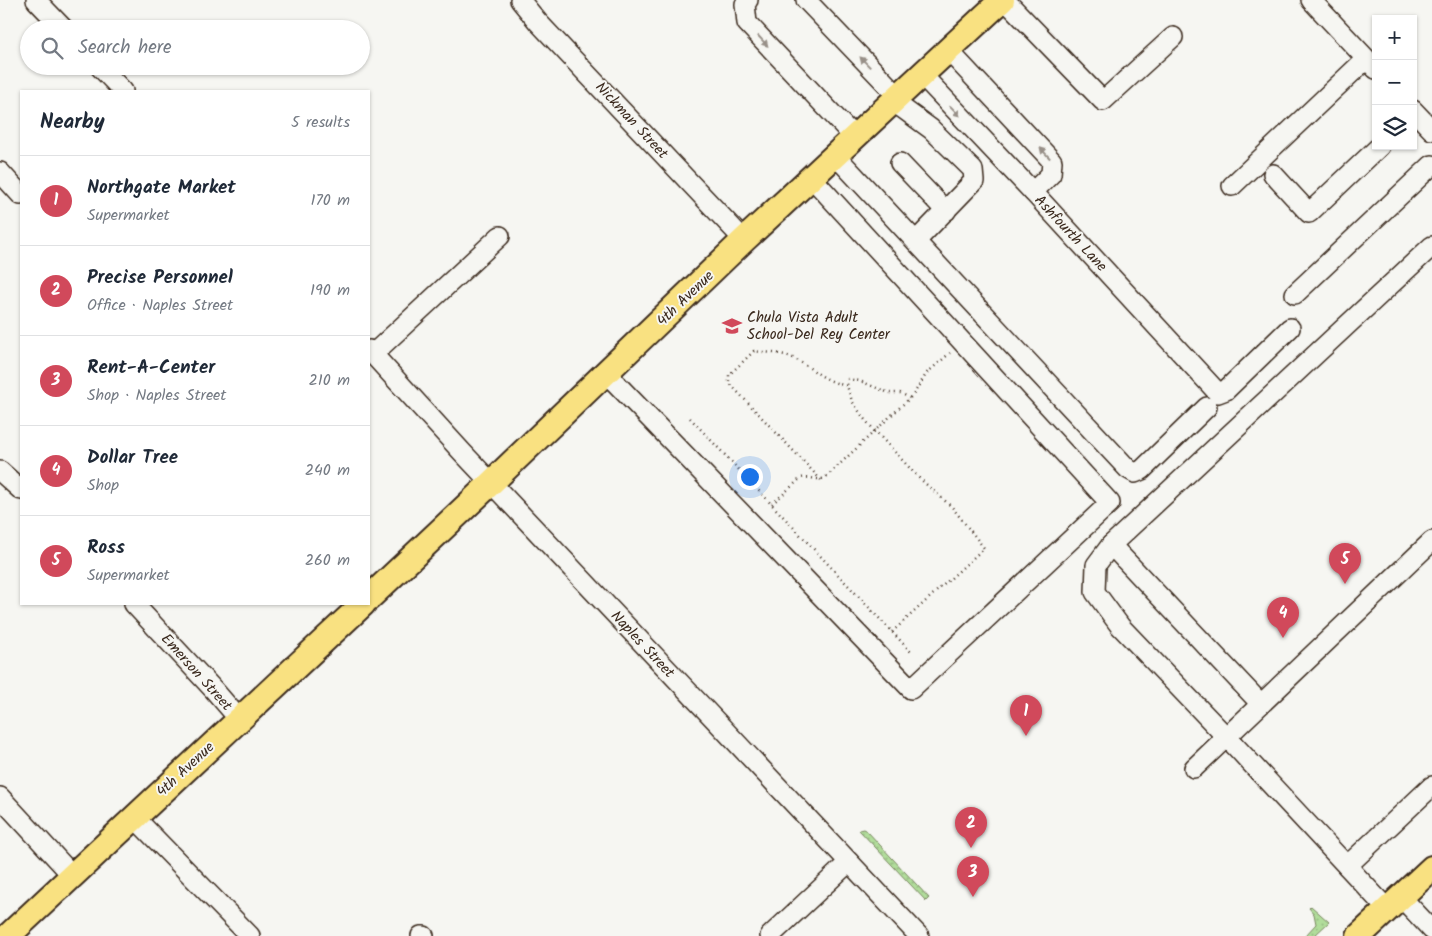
<!DOCTYPE html>
<meta charset="utf-8">
<style>
body{margin:0;font-family:Kalam,sans-serif;background:#f6f6f7;color:#1f2937}
.controls{position:absolute;right:15px;top:15px;display:grid;overflow:hidden;border-radius:0px;box-shadow:0 1px 4px #0004}
.controls button{width:45px;height:45px;display:grid;place-items:center;padding:0;border:0;border-bottom:1px solid #e0e1e3;background:#fff;color:#1f2937;font:25px sans-serif}
.you{position:absolute;left:749px;top:476px;width:18px;height:18px;margin:-12px;border:4px solid #fff;border-radius:50%;background:#1a73e8;box-shadow:0 0 0 8px #1a73e833}
.badge{display:grid;place-items:center;width:32px;height:32px;border-radius:50%;background:#d1495b;color:#fff;font-size:16px;font-weight:700}
.pin{position:absolute;translate:-50% -41px;filter:drop-shadow(0 1px 2px #0008)}
.pin::after{content:'';position:absolute;top:26px;width:18px;height:15px;background:inherit;clip-path:polygon(0 0,100% 0,50% 100%)}
.list{margin:0;padding:0;list-style:none}
h2{display:flex;justify-content:space-between;align-items:center;height:65px;margin:0;padding:0 20px;font-size:21px}
h2 small{font-size:16px;font-weight:400;color:#747a83}
.list li{display:grid;grid-template-columns:32px 1fr auto;gap:15px;align-items:center;box-sizing:border-box;height:90px;padding:0 20px;border-top:1px solid #e0e1e3}
.list b{display:block;font-size:19px;white-space:nowrap}
.list p{margin:0;font-size:16px;white-space:nowrap;color:#747a83}
.list em{font-size:16px;font-style:normal;color:#747a83}
.icon{flex:none;width:28px;height:28px;fill:none;stroke:currentColor;stroke-width:2;stroke-linecap:round;stroke-linejoin:round}
.map{position:relative;flex:none;width:1432px;height:936px;overflow:hidden}
.search{position:absolute;background:#fff;box-shadow:0 1px 4px #0004;left:20px;top:20px;width:350px;height:55px;display:flex;align-items:center;gap:12px;box-sizing:border-box;padding:0 18px;border-radius:28px;color:#747a83;font-size:19px}
.panel{position:absolute;background:#fff;box-shadow:0 1px 4px #0004;left:20px;top:90px;width:350px;height:515px;border-radius:0px}
.map>svg:first-child{display:block}
.grass{fill:url(#grass-dots);stroke:#76845c}
.lines{fill:none;stroke-linecap:round;stroke-linejoin:round}
.minor-casing{stroke:#3b2a1e;stroke-width:22}
.major-casing{stroke:#3b2a1e;stroke-width:28}
.path{stroke:#3b2a1e;stroke-width:2.5;stroke-dasharray:1 4;stroke-linecap:butt}
.minor{stroke:#f6f6f2;stroke-width:19}
.major{stroke:#f9e181;stroke-width:24}
.oneway{fill:#989088}
.labels{text-anchor:middle;stroke-width:4;stroke-linejoin:round;paint-order:stroke}
.street-label{font-size:15px;fill:#3b2a1e;stroke:#f6f6f2}
.poi-label{font-size:15px;fill:#3b2a1e;stroke:#f6f6f2;text-anchor:start}
</style>
<div class="map">
<svg width="1432" height="936" viewBox="0 0 1432 936">
<defs>
<pattern id="grass-dots" width="8" height="8" patternUnits="userSpaceOnUse" patternTransform="scale(1.25)"><rect width="8" height="8" fill="#b1dd9b"/><path d="M2 2h.1M6 6h.1" fill="none" stroke="#99be85" stroke-width="1.8" stroke-linecap="round"/></pattern>
</defs>
<rect width="100%" height="100%" fill="#f6f6f2"/>
<filter id="ink" filterUnits="userSpaceOnUse"><feTurbulence type="fractalNoise" baseFrequency=".02" numOctaves="2"/><feDisplacementMap in="SourceGraphic" scale="10" xChannelSelector="R" yChannelSelector="G"/><feConvolveMatrix kernelMatrix="1 2 1 2 8 2 1 2 1" color-interpolation-filters="sRGB"/></filter>
<g filter="url(#ink)">
<g class="grass">
<path d="M 863,829 L 867,831 L 929,898 L 926,901 L 859,830 Z"/>
<path d="M 1311,906 L 1329,922 L 1314,936 L 1305,936 L 1316,924 L 1314,914 L 1309,908 Z"/>
</g>
<g class="lines">
<defs>
<g id="minor">
<path d="M 36,0 L 64,29"/>
<path d="M 520,0 L 538,22 L 744,240"/>
<path d="M 748,0 L 745,4 L 747,23 L 855,138"/>
<path d="M 806,0 L 899,97"/>
<path d="M 1005,0 L 1103,101 L 1173,37"/>
<path d="M 1311,0 L 1376,69"/>
<path d="M 948,50 L 1052,161 L 1051,174 L 1033,192"/>
<path d="M 99,66 L 123,91"/>
<path d="M 922,75 L 1033,192 L 1218,393 L 1226,390 L 1290,328"/>
<path d="M 894,102 L 931,129 L 973,170 L 974,181 L 916,241"/>
<path d="M 1413,110 L 1432,130"/>
<path d="M 836,156 L 1128,469 L 1135,473 L 1142,470 L 1207,407"/>
<path d="M 900,163 L 946,211"/>
<path d="M 0,172 L 21,195"/>
<path d="M 1273,174 L 1309,213 L 1380,146"/>
<path d="M 1232,186 L 1366,59"/>
<path d="M 1295,294 L 1432,165"/>
<path d="M 369,350 L 462,452 L 919,936"/>
<path d="M 373,354 L 500,236"/>
<path d="M 606,373 L 911,689 L 1110,503 L 812,178"/>
<path d="M 0,471 L 21,490"/>
<path d="M 1111,545 L 1096,565 L 1095,592 L 1120,626 L 1236,747 L 1387,909"/>
<path d="M 134,604 L 214,690 L 239,719"/>
<path d="M 1261,704 L 1111,545 L 1432,246"/>
<path d="M 1194,768 L 1432,541"/>
<path d="M 0,797 L 72,875"/>
<path d="M 134,817 L 250,936"/>
<path d="M 1347,866 L 1432,786"/>
<path d="M 1401,897 L 1432,930"/>
<path d="M 421,936 L 424,936"/>
<path d="M 770,936 L 849,862"/>
</g>
<g id="major">
<path d="M 369,598 L 491,483 L 744,240 L 1002,0"/>
<path d="M 8,936 L 363,604"/>
<path d="M 1359,936 L 1432,868"/>
</g>
</defs>
<use href="#minor" class="minor-casing"/>
<use href="#major" class="major-casing"/>
<g class="path">
<path d="M 690,418 L 912,653"/>
<path d="M 821,480 L 732,386 L 729,381 L 729,375 L 754,351 C 766,353 781,352 793,358 C 813,368 823,381 847,386"/>
<path d="M 772,504 L 801,478 C 809,476 817,481 825,478 L 913,395 L 927,373 L 950,353"/>
<path d="M 892,632 L 984,548 L 952,507 L 919,478 L 865,420 L 852,401 L 847,386 L 848,379 L 860,381 L 889,393 L 900,393 L 910,398"/>
</g>
<use href="#minor" class="minor"/>
<use href="#major" class="major"/>
</g>
<defs><path id="oneway-solid" d="M-6-.8H1V-3.2L6.5 0L1 3.2V.8H-6Z" transform="scale(1.25)"/></defs>
<g class="oneway">
<use href="#oneway-solid" transform="translate(763 41) rotate(47)"/>
<use href="#oneway-solid" transform="translate(865 62) rotate(-134)"/>
<use href="#oneway-solid" transform="translate(955 111) rotate(46)"/>
<use href="#oneway-solid" transform="translate(1045 153) rotate(-133)"/>
</g>
</g>
<defs>
<symbol id="school-bare" viewBox="-9 -9 18 18"><path d="M0-5L7-2L0 1L-7-2ZM-4 1L0 2.5L4 1V4Q0 6-4 4Z" fill="#d1495b" stroke="#f6f6f2" stroke-width="2.5" paint-order="stroke"/></symbol>
</defs>
<g fill-rule="evenodd">
<use href="#school-bare" x="718" y="312" width="28" height="28"/>
</g>
<g class="labels">
<g class="street-label">
<text transform="translate(632 120) rotate(47)" y="5">Nickman Street</text>
<text transform="translate(1071 233) rotate(47)" y="5">Ashfourth Lane</text>
<text transform="translate(685 298) rotate(-44)" y="5">4th Avenue</text>
<text transform="translate(643 644) rotate(47)" y="5">Naples Street</text>
<text transform="translate(197 672) rotate(48)" y="5">Emerson Street</text>
<text transform="translate(185 769) rotate(-43)" y="5">4th Avenue</text>
</g>
<g class="poi-label">
<text x="747" y="322">Chula Vista Adult<tspan x="747" dy="17">School-Del Rey Center</tspan></text>
</g>
</g>
</svg>
<div class="controls">
<button>+</button>
<button>−</button>
<button><svg class="icon" aria-label="layers" viewBox="0 0 24 24"><path d="M12 4l9 5-9 5-9-5zM3 14l9 5 9-5"/></svg></button>
</div>
<div class="you"></div>
<div class="pin badge" style="left:1026px;top:736px">1</div>
<div class="pin badge" style="left:971px;top:848px">2</div>
<div class="pin badge" style="left:973px;top:897px">3</div>
<div class="pin badge" style="left:1283px;top:638px">4</div>
<div class="pin badge" style="left:1345px;top:584px">5</div>
<div class="search"><svg class="icon" aria-label="search" viewBox="0 0 24 24"><circle cx="10" cy="10" r="6"/><path d="M15 15l6 6"/></svg>Search here</div>
<section class="panel">
<h2>Nearby<small>5 results</small></h2>
<ul class="list">
<li><span class="badge">1</span><div><b>Northgate Market</b><p>Supermarket</p></div><em>170 m</em></li>
<li><span class="badge">2</span><div><b>Precise Personnel</b><p>Office · Naples Street</p></div><em>190 m</em></li>
<li><span class="badge">3</span><div><b>Rent-A-Center</b><p>Shop · Naples Street</p></div><em>210 m</em></li>
<li><span class="badge">4</span><div><b>Dollar Tree</b><p>Shop</p></div><em>240 m</em></li>
<li><span class="badge">5</span><div><b>Ross</b><p>Supermarket</p></div><em>260 m</em></li>
</ul>
</section>
</div>
